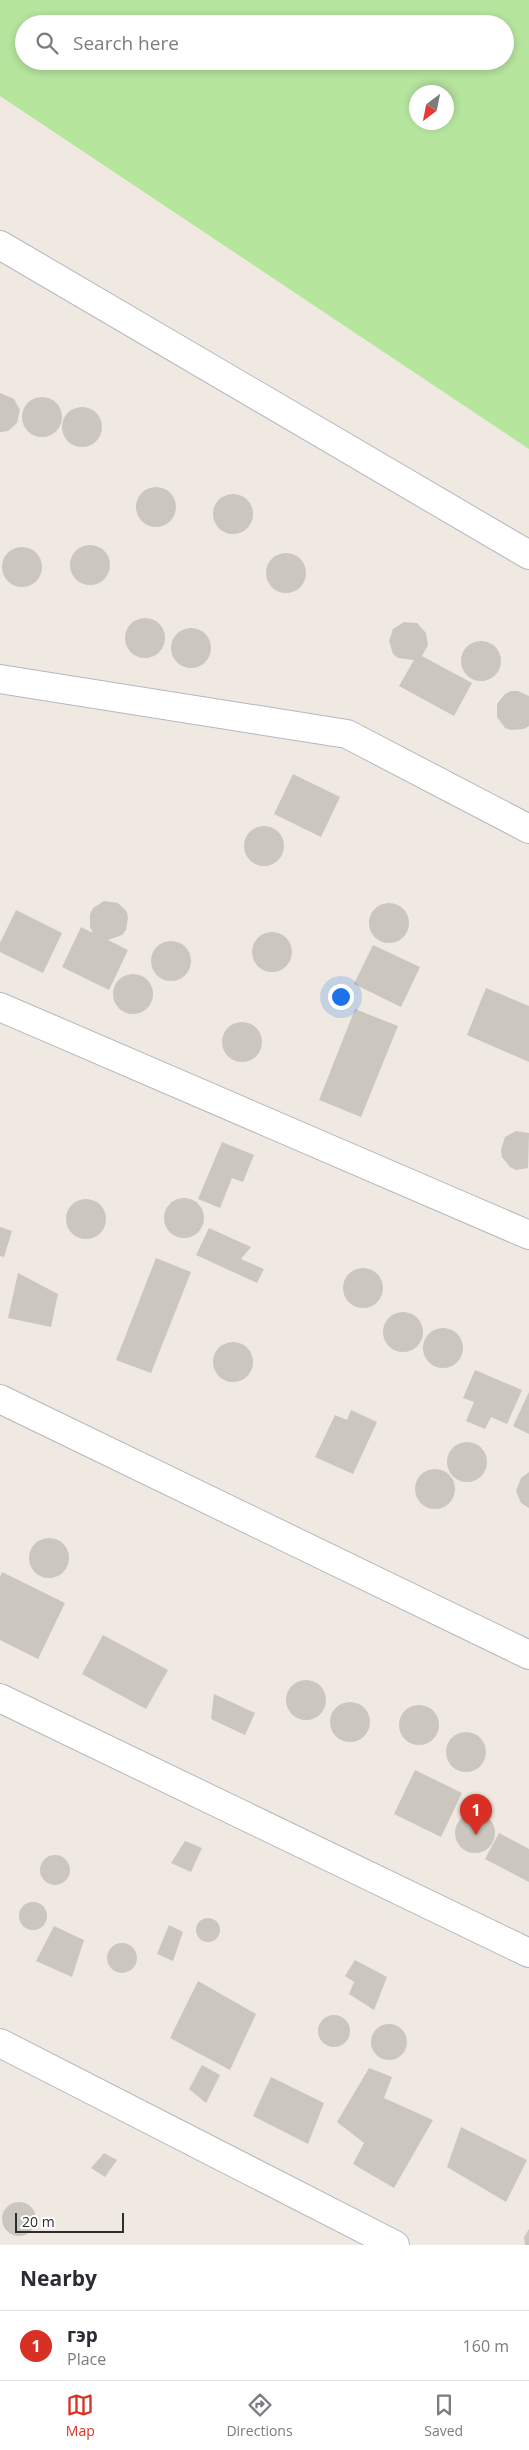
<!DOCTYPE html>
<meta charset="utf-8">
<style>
body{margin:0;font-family:"Open Sans",sans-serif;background:#f7f7f7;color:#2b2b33}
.compass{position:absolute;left:409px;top:85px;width:45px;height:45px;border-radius:50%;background:#fff;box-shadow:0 2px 8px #0003;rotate:212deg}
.scale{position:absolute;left:15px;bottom:12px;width:109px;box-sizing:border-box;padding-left:5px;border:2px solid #2e2e2e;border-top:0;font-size:14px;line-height:18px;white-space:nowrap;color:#2e2e2e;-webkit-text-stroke:4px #fff;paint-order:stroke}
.you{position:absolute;left:340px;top:996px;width:18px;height:18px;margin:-12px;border:4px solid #fff;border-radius:50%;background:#1a73e8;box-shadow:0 0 0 8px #1a73e833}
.badge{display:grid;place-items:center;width:32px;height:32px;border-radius:50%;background:#d93025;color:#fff;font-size:16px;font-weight:700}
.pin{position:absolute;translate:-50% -41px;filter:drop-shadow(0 1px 2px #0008)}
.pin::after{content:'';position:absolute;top:26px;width:18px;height:15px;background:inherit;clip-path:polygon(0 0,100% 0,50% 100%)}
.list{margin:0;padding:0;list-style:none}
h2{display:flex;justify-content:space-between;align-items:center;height:65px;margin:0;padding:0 20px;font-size:21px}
h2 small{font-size:16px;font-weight:400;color:#7c7c81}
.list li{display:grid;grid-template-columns:32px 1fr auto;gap:15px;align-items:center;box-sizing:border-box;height:70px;padding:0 20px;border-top:1px solid #e1e1e2}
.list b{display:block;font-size:19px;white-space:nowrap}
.list p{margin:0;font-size:16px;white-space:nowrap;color:#7c7c81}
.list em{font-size:16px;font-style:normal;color:#7c7c81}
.icon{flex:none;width:28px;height:28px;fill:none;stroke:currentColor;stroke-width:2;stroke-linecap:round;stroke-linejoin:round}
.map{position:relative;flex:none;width:529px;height:2245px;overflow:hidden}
.search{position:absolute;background:#fff;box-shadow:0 2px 8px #0003;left:15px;right:15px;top:15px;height:55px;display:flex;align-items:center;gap:12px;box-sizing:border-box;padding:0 18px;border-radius:28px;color:#7c7c81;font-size:19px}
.sheet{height:135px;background:#fff}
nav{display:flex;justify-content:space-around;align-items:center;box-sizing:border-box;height:70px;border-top:1px solid #e1e1e2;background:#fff;font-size:14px;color:#7c7c81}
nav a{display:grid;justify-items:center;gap:2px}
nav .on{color:#d93025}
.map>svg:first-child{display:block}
.green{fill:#b6e59e;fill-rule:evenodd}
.building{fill:#cbc7bf}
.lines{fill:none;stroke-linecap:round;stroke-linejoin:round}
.minor-casing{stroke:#b4b7c1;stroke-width:30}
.minor{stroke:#fff;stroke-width:28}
</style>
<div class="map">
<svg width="529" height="2245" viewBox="0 0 529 2245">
<rect width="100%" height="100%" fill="#efe9e1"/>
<path class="green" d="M 0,0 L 529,0 L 529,449 L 0,96 ZM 24,24 L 505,24 L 505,61 L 24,61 ZM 416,92 L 446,92 L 446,122 L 416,122 Z"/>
<g class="building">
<path d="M 0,393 L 14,399 L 20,410 L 17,423 L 8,431 L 2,432 L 0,432 Z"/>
<circle cx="42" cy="417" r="20"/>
<circle cx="82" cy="427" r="20"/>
<circle cx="156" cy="507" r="20"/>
<circle cx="233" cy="514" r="20"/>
<circle cx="90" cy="565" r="20"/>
<circle cx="22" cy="567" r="20"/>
<circle cx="286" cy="573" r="20"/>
<circle cx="145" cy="638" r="20"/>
<path d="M 404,622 L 417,623 L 426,633 L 428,645 L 422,656 L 472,683 L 454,716 L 399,686 L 414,660 L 398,658 L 393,654 L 389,641 L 393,629 Z"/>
<circle cx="191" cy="648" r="20"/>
<circle cx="481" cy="661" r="20"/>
<path d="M 511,691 L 518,691 L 529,696 L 529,726 L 524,729 L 511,730 L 505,728 L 497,717 L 497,704 L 505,694 Z"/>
<path d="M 293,774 L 340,797 L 321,837 L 274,814 Z"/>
<circle cx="264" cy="846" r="20"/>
<path d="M 104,901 L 118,903 L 127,912 L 128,918 L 126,930 L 122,935 L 108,940 L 128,950 L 109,990 L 62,967 L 81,927 L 93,933 L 90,927 L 90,914 L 93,908 Z"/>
<circle cx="389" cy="923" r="20"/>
<path d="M 16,910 L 62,933 L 43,973 L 0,952 L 0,943 Z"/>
<circle cx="272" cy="952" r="20"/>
<circle cx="171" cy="961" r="20"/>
<path d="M 373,945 L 420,967 L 401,1007 L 354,984 Z"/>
<circle cx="133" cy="994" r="20"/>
<path d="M 486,988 L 529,1006 L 529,1062 L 467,1035 Z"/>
<path d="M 355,1009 L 398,1026 L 361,1117 L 319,1100 Z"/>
<circle cx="242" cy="1042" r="20"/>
<path d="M 516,1131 L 529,1133 L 528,1168 L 516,1170 L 510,1167 L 502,1157 L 501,1150 L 505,1137 Z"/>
<path d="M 222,1142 L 254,1155 L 243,1182 L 232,1178 L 220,1208 L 198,1199 Z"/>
<circle cx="184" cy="1218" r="20"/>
<circle cx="86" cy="1219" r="20"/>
<path d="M 0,1227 L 12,1231 L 4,1257 L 0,1256 Z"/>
<path d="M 209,1228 L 251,1247 L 241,1259 L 264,1269 L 257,1283 L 196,1255 Z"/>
<path d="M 156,1258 L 191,1272 L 151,1373 L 116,1360 Z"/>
<circle cx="363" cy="1288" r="20"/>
<path d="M 18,1273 L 58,1294 L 51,1327 L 8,1318 Z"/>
<circle cx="403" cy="1332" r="20"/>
<circle cx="443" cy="1348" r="20"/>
<circle cx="233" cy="1362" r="20"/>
<path d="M 475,1370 L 522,1390 L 507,1424 L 491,1417 L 485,1429 L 466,1421 L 474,1402 L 463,1398 Z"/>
<path d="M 529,1392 L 529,1434 L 513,1426 Z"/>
<path d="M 351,1410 L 377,1422 L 353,1474 L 315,1457 L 335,1415 L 347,1420 Z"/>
<circle cx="467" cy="1462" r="20"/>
<circle cx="435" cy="1489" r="20"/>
<path d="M 529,1472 L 529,1508 L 521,1503 L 516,1491 L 521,1478 Z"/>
<circle cx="49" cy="1558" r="20"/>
<path d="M 2,1572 L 65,1603 L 38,1659 L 0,1640 L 0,1577 Z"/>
<path d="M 103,1635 L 168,1670 L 146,1709 L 82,1674 Z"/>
<circle cx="306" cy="1700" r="20"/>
<path d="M 214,1694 L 255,1713 L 245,1735 L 211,1719 Z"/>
<circle cx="350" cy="1722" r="20"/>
<circle cx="419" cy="1725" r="20"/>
<circle cx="466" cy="1752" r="20"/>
<path d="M 415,1770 L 462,1793 L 441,1837 L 394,1814 Z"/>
<circle cx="475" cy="1833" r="20"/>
<path d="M 499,1833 L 529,1849 L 529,1882 L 485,1859 Z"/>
<path d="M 185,1841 L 202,1848 L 191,1872 L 171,1863 Z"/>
<circle cx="55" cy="1870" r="15"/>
<circle cx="33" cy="1916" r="14"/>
<circle cx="208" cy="1930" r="12"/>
<path d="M 169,1925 L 183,1932 L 173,1961 L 157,1954 Z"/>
<path d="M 54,1926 L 84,1940 L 72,1977 L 36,1961 Z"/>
<circle cx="122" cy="1958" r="15"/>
<path d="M 355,1960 L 387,1977 L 374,2010 L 349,1994 L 354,1982 L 345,1976 Z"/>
<path d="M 198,1981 L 256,2014 L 230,2070 L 170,2038 Z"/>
<circle cx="334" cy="2031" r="16"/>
<circle cx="389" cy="2042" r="18"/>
<path d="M 202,2065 L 220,2075 L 206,2103 L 189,2089 Z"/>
<path d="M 369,2068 L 392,2077 L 384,2098 L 433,2120 L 394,2188 L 353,2164 L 364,2143 L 337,2122 Z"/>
<path d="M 271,2077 L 324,2103 L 308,2144 L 253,2116 Z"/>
<path d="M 461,2127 L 527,2160 L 506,2202 L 447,2167 Z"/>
<path d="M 104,2153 L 117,2160 L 105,2177 L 91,2168 Z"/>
<circle cx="19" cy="2219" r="17"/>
<path d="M 529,2229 L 529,2245 L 525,2245 L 524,2237 Z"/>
</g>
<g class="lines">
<defs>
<g id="minor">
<path d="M 0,245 L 529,555"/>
<path d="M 0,679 L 347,734 L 529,829"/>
<path d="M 0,1007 L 529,1235"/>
<path d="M 0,1399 L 529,1655"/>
<path d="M 0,1698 L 529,1953"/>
<path d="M 0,2043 L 395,2245"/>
</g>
</defs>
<use href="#minor" class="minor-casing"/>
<use href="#minor" class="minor"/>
</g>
</svg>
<svg class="compass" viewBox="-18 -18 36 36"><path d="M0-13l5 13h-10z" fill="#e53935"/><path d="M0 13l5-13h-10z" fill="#7c7c81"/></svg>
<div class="scale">20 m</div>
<div class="you"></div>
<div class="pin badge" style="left:476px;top:1835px">1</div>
<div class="search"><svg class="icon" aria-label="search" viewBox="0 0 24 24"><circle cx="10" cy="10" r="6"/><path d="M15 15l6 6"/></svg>Search here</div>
</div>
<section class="sheet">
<h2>Nearby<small></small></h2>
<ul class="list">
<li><span class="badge">1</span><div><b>гэр</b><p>Place</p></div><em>160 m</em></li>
</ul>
</section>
<nav>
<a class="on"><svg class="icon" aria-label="map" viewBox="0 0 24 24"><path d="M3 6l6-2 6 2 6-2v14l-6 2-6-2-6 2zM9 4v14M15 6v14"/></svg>Map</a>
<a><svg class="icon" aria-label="directions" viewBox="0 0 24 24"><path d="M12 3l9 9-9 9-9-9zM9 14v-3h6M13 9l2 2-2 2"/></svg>Directions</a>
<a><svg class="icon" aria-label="saved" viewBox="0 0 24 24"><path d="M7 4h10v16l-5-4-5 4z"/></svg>Saved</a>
</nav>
